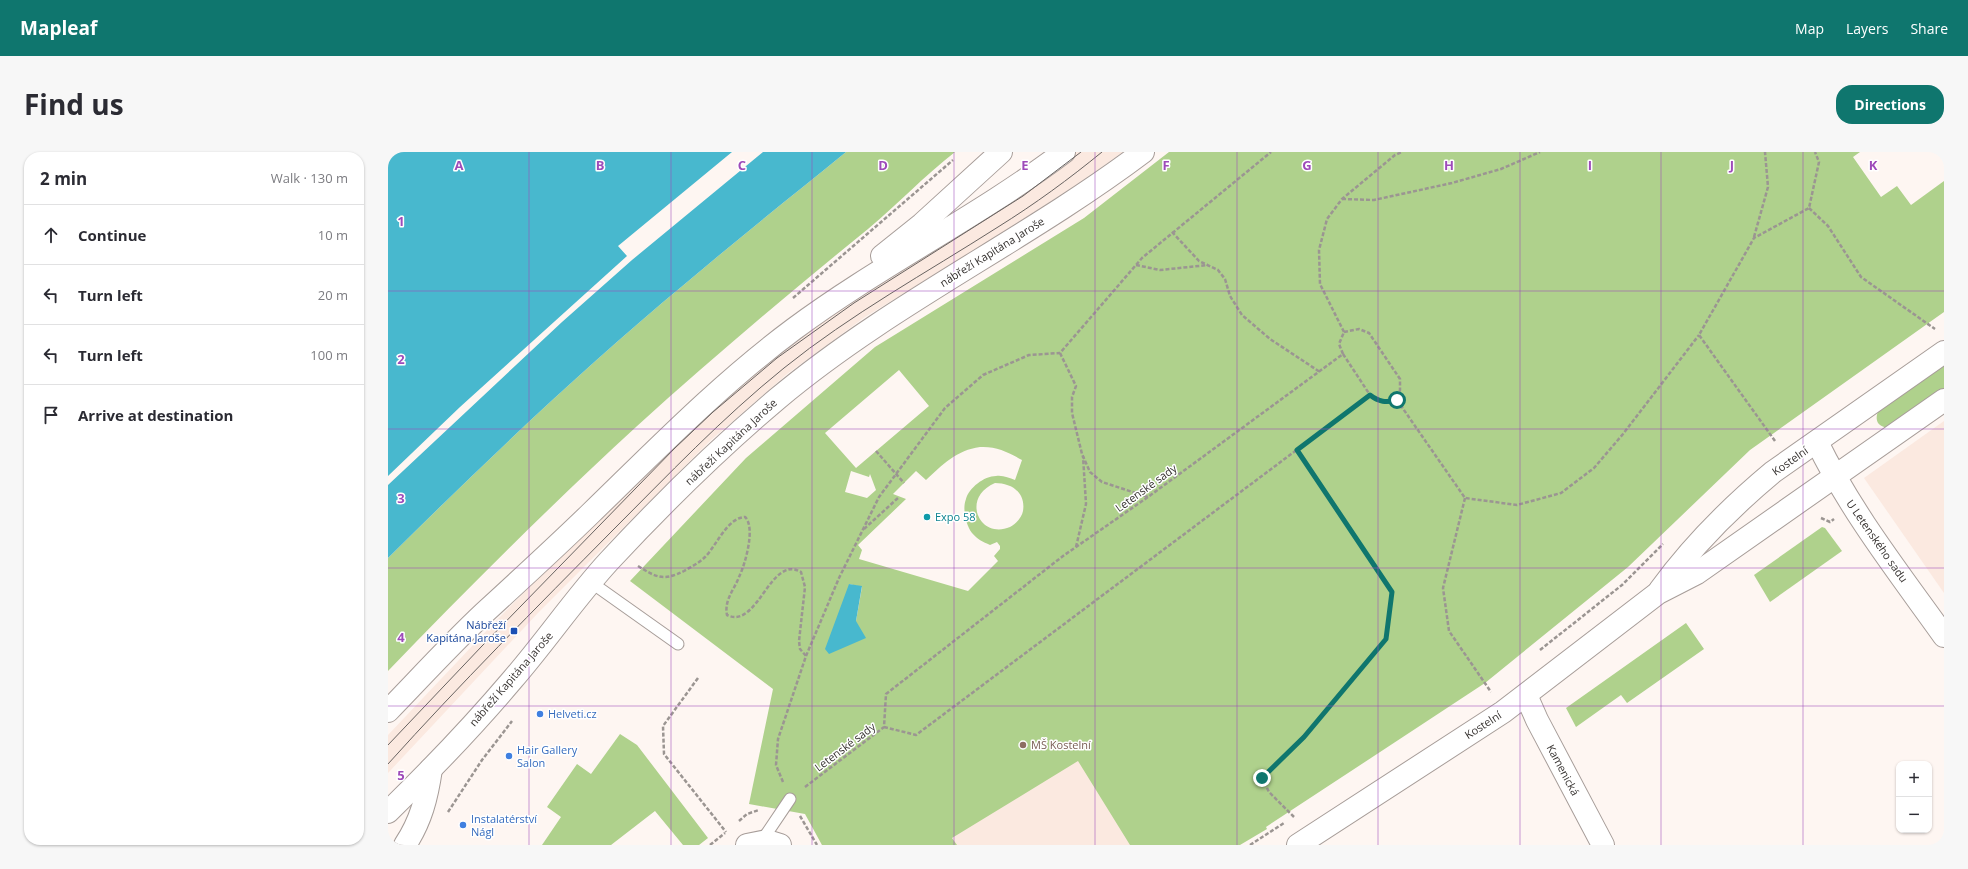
<!DOCTYPE html>
<meta charset="utf-8">
<style>
body{margin:0;font-family:"Open Sans",sans-serif;background:#f7f7f7;color:#2b2b33}
.controls{position:absolute;right:12px;bottom:12px;display:grid;overflow:hidden;border-radius:8px;box-shadow:0 1px 3px #0004}
.controls button{width:36px;height:36px;display:grid;place-items:center;padding:0;border:0;border-bottom:1px solid #e1e1e2;background:#fff;color:#2b2b33;font:20px sans-serif}
.stop{position:absolute;width:12px;height:12px;margin:-9px;border:3px solid #0f766e;border-radius:50%;background:#fff}
.stop.end{background:#0f766e;border-color:#fff;box-shadow:0 1px 4px #0008}
.list{margin:0;padding:0;list-style:none}
h2{display:flex;justify-content:space-between;align-items:center;height:52px;margin:0;padding:0 16px;font-size:17px}
h2 small{font-size:13px;font-weight:400;color:#7c7c81}
.list li{display:grid;grid-template-columns:26px 1fr auto;gap:12px;align-items:center;box-sizing:border-box;height:60px;padding:0 16px;border-top:1px solid #e1e1e2}
.list b{display:block;font-size:15px;white-space:nowrap}
.list em{font-size:13px;font-style:normal;color:#7c7c81}
.icon{flex:none;width:22px;height:22px;fill:none;stroke:currentColor;stroke-width:2;stroke-linecap:round;stroke-linejoin:round}
.map{position:relative;flex:none;width:1556px;height:693px;overflow:hidden;border-radius:16px}
header{display:flex;align-items:center;gap:24px;box-sizing:border-box;height:56px;padding:0 20px;background:#0f766e;color:#fff}
header strong{font-size:19px}
nav{display:flex;gap:22px;margin-inline-start:auto;font-size:14px}
.intro{display:flex;align-items:center;justify-content:space-between;box-sizing:border-box;height:96px;padding:0 24px}
h1{margin:0;font-size:28px}
.button{padding:10px 18px;border-radius:16px;background:#0f766e;color:#fff;font-size:14px;font-weight:700}
main{display:flex;gap:24px;padding:0 24px}
aside{flex:1;background:#fff;border-radius:16px;box-shadow:0 1px 3px #0004}
.map>svg:first-child{display:block}
.built{fill:#fbe9e0}
.green{fill:#afd18c;fill-rule:evenodd}
.water{fill:#48b8ce}
.lines{fill:none;stroke-linecap:round;stroke-linejoin:round}
.lane-casing{stroke:#a79d99;stroke-width:13}
.street-casing{stroke:#a79d99;stroke-width:24}
.secondary-casing{stroke:#a79d99;stroke-width:24}
.path{stroke:#9b9592;stroke-width:2.5;stroke-dasharray:4 2;stroke-linecap:butt}
.lane{stroke:#fff;stroke-width:11}
.street{stroke:#fff;stroke-width:22}
.secondary{stroke:#fff;stroke-width:22}
.tram{stroke:#686361;stroke-width:1}
.route{stroke:#0f766e;stroke-width:5}
.grid{fill:none;stroke:#9e4bba;stroke-width:1;stroke-opacity:0.55}
.culture-dot{fill:#0f9aa8;stroke:#fff;stroke-width:1.5}
.transit-dot{fill:#1a4fb4;stroke:#fff;stroke-width:1.5}
.shop-dot{fill:#3f7fe0;stroke:#fff;stroke-width:1.5}
.education-dot{fill:#8d6e63;stroke:#fff;stroke-width:1.5}
.labels{text-anchor:middle;stroke-width:3;stroke-linejoin:round;paint-order:stroke}
.street-label{font-size:11px;fill:#373331;stroke:#fff}
.culture-label{font-size:11px;fill:#0d838f;stroke:#fff;text-anchor:start}
.transit-label{font-size:11px;fill:#164399;stroke:#fff;text-anchor:end}
.shop-label{font-size:11px;fill:#366cbe;stroke:#fff;text-anchor:start}
.education-label{font-size:11px;fill:#785e54;stroke:#fff;text-anchor:start}
.grid-label{font-size:13px;text-anchor:middle;font-weight:bold;fill:#9e4bba;stroke:#fff;stroke-width:3;stroke-linejoin:round;paint-order:stroke}
</style>
<header>
<strong>Mapleaf</strong>
<nav><a>Map</a><a>Layers</a><a>Share</a></nav>
</header>
<div class="intro"><h1>Find us</h1><a class="button">Directions</a></div>
<main>
<aside>
<h2>2 min<small>Walk · 130 m</small></h2>
<ul class="list">
<li><svg class="icon" aria-label="ahead" viewBox="0 0 24 24"><path d="M12 20V5M6 11l6-6 6 6"/></svg><div><b>Continue</b></div><em>10 m</em></li>
<li><svg class="icon" aria-label="left" viewBox="0 0 24 24"><path d="M17 20v-9H6M10 6l-5 5 5 5"/></svg><div><b>Turn left</b></div><em>20 m</em></li>
<li><svg class="icon" aria-label="left" viewBox="0 0 24 24"><path d="M17 20v-9H6M10 6l-5 5 5 5"/></svg><div><b>Turn left</b></div><em>100 m</em></li>
<li><svg class="icon" aria-label="arrive" viewBox="0 0 24 24"><path d="M6 21V4h12l-3 4 3 4H6"/></svg><div><b>Arrive at destination</b></div></li>
</ul>
</aside>
<div class="map">
<svg width="1556" height="693" viewBox="0 0 1556 693">
<rect width="100%" height="100%" fill="#fef6f2"/>
<g class="built">
<path d="M 683,0 L 735,0 L 691,31 L 606,86 L 477,165 L 399,222 L 323,288 L 150,461 L 0,621 L 0,583 L 104,473 L 304,271 L 379,205 Z"/>
<path d="M 1556,269 L 1556,441 L 1476,326 Z"/>
<path d="M 668,505 L 784,693 L 434,693 L 428,682 Z"/>
</g>
<g class="green">
<path d="M 458,0 L 567,0 C 536,24 510,52 480,77 C 401,141 323,207 248,275 C 162,354 80,436 0,519 L 0,406 C 96,311 194,217 298,131 C 351,86 404,44 458,0 Z"/>
<path d="M 781,0 L 1472,0 L 1465,5 L 1493,45 L 1509,34 L 1523,53 L 1556,29 L 1556,160 L 1362,298 L 1240,415 L 1097,531 L 878,675 L 879,677 L 852,693 L 742,693 L 690,609 L 564,686 L 569,693 L 434,693 L 417,662 L 361,652 L 385,537 L 242,429 L 358,306 L 487,195 L 696,66 ZM 511,218 L 541,254 L 468,316 L 437,281 ZM 592,295 C 608,294 620,300 634,308 L 627,328 C 621,326 615,323 608,324 C 596,324 581,336 578,347 C 574,357 578,373 584,381 C 589,387 595,390 602,393 L 609,390 L 612,394 L 612,397 L 606,404 L 610,409 L 580,439 L 471,407 L 474,398 L 470,393 L 518,347 L 505,342 L 528,319 L 538,328 C 554,313 569,298 592,295 ZM 463,319 L 481,325 L 482,322 L 488,338 L 479,346 L 457,340 ZM 607,331 C 623,331 638,340 635,359 C 634,365 628,372 622,375 C 592,388 572,346 607,331 ZM 461,432 L 474,435 L 468,469 Z"/>
<path d="M 1556,209 L 1556,239 L 1504,276 C 1489,276 1485,268 1492,255 Z"/>
<path d="M 1434,375 L 1437,376 L 1454,399 L 1382,450 L 1366,423 Z"/>
<path d="M 1298,471 L 1316,497 L 1239,551 L 1233,543 L 1188,575 L 1178,556 Z"/>
<path d="M 232,582 L 249,593 L 320,686 L 311,693 L 295,693 L 267,659 L 223,693 L 154,693 L 173,665 L 159,655 L 189,612 L 203,622 Z"/>
</g>
<g class="water">
<path d="M 0,0 L 344,0 L 230,94 L 239,104 L 72,255 L 0,324 Z"/>
<path d="M 375,0 L 458,0 C 404,44 351,86 298,131 C 194,217 96,311 0,406 L 0,333 L 174,170 L 244,108 Z"/>
<path d="M 461,432 L 474,434 L 468,469 L 478,486 L 441,502 L 437,497 Z"/>
</g>
<g class="lines">
<defs>
<g id="lane">
<path d="M 204,431 L 290,492"/>
<path d="M 373,690 L 402,647"/>
</g>
<g id="street">
<path d="M 1429,290 C 1463,360 1511,421 1556,484"/>
<path d="M 1272,438 C 1304,394 1343,355 1385,320 L 1556,200"/>
<path d="M 1138,543 L 1149,568 L 1215,693"/>
<path d="M 17,693 C 33,669 39,645 43,617"/>
<path d="M 359,693 L 379,689 L 392,693"/>
<path d="M 910,693 L 1115,560 L 1270,441 L 1309,421 L 1556,248"/>
</g>
<g id="secondary">
<path d="M 494,104 L 534,72 L 613,0"/>
<path d="M 0,559 C 32,526 63,492 96,461 C 132,428 168,395 203,361 C 269,297 332,232 406,177 C 492,113 590,65 676,0"/>
<path d="M 0,660 C 43,618 86,573 125,527 C 158,489 187,446 221,409 C 274,352 330,297 389,247 C 502,152 637,89 755,0"/>
</g>
</defs>
<use href="#lane" class="lane-casing"/>
<use href="#street" class="street-casing"/>
<use href="#secondary" class="secondary-casing"/>
<g class="path">
<path d="M 954,47 L 986,48 L 1064,31 L 1113,17 L 1152,0"/>
<path d="M 1421,56 L 1440,74 L 1473,125 L 1547,177"/>
<path d="M 784,80 L 811,109 L 830,118 L 837,127 L 842,144 L 854,163 L 882,187 L 932,220"/>
<path d="M 1366,85 L 1380,35 L 1377,0"/>
<path d="M 748,113 L 772,118 L 820,113"/>
<path d="M 405,146 L 565,8"/>
<path d="M 956,180 L 932,132 L 931,98 L 939,67 L 954,47 L 1007,3 L 1014,0"/>
<path d="M 956,180 L 971,177 L 981,181 L 1012,227 L 1012,238 L 1009,248"/>
<path d="M 672,201 L 688,234 L 684,245 L 684,261 L 694,302 L 702,320 L 714,330 L 760,345"/>
<path d="M 955,202 L 982,243"/>
<path d="M 1009,248 L 1077,346 L 1129,353 L 1173,341 L 1206,316 L 1235,282 L 1311,183"/>
<path d="M 1387,289 L 1311,183 L 1366,86 L 1421,56 L 1431,10 L 1427,0"/>
<path d="M 488,299 L 516,331"/>
<path d="M 1077,346 L 1055,436 L 1061,479 L 1103,540"/>
<path d="M 1433,366 L 1442,370 L 1446,367"/>
<path d="M 476,377 L 511,345"/>
<path d="M 688,395 L 698,352 L 695,304"/>
<path d="M 250,414 C 269,426 276,429 296,419 C 303,415 311,411 317,405 C 329,393 339,366 357,365 C 368,375 357,413 351,425 C 346,438 336,448 339,463 C 370,478 382,402 413,420 L 417,435 L 411,489 L 412,497 L 418,504"/>
<path d="M 1152,498 L 1234,433 L 1275,392"/>
<path d="M 310,526 L 275,574 L 276,602 L 338,680"/>
<path d="M 496,575 L 528,583 L 982,243 C 991,250 998,251 1009,248"/>
<path d="M 395,630 L 388,613 L 390,587 L 418,504 L 451,426 L 491,345 L 557,256 L 595,223 L 641,203 L 672,201 L 754,106 L 883,0"/>
<path d="M 417,635 L 496,575 L 498,542 L 675,404 L 760,345 L 955,202 L 951,192 L 956,180"/>
<path d="M 60,660 L 94,608 L 124,569"/>
<path d="M 412,664 L 429,693"/>
<path d="M 906,665 L 881,640 L 874,626 L 916,585 L 998,487 L 1004,440 L 909,298"/>
<path d="M 351,669 L 359,662 L 371,658"/>
<path d="M 322,693 L 337,681"/>
<path d="M 862,693 L 896,671"/>
</g>
<use href="#lane" class="lane"/>
<use href="#street" class="street"/>
<use href="#secondary" class="secondary"/>
<g class="tram">
<path d="M 0,593 L 94,494 L 287,296 L 325,260 L 389,206 L 466,151 L 635,44 L 693,0"/>
<path d="M 0,612 C 72,532 148,456 224,379 C 280,323 334,266 396,216 C 463,162 538,121 610,75 C 647,52 681,27 714,0"/>
</g>
</g>
<g class="lines">
<path class="route" d="M 874,626 L 916,585 L 998,487 L 1004,440 L 909,298 L 982,243 C 991,250 998,251 1009,248"/>
</g>
<path class="grid" d="M 141,0 L 141,693M 283,0 L 283,693M 424,0 L 424,693M 566,0 L 566,693M 707,0 L 707,693M 849,0 L 849,693M 990,0 L 990,693M 1132,0 L 1132,693M 1273,0 L 1273,693M 1415,0 L 1415,693M 0,139 L 1556,139M 0,277 L 1556,277M 0,416 L 1556,416M 0,554 L 1556,554"/>
<circle class="culture-dot" cx="539" cy="365" r="4"/>
<rect class="transit-dot" x="122" y="475" width="8" height="8" rx="2"/>
<g class="shop-dot">
<circle cx="152" cy="562" r="4"/>
<circle cx="121" cy="604" r="4"/>
<circle cx="75" cy="673" r="4"/>
</g>
<circle class="education-dot" cx="635" cy="593" r="4"/>
<g class="labels">
<g class="street-label">
<text transform="translate(604 100) rotate(-32)" y="4">nábřeží Kapitána Jaroše</text>
<text transform="translate(343 290) rotate(-43)" y="4">nábřeží Kapitána Jaroše</text>
<text transform="translate(1402 309) rotate(-35)" y="4">Kostelní</text>
<text transform="translate(758 336) rotate(-36)" y="4">Letenské sady</text>
<text transform="translate(1489 389) rotate(55)" y="4">U Letenského sadu</text>
<text transform="translate(123 527) rotate(-49)" y="4">nábřeží Kapitána Jaroše</text>
<text transform="translate(1095 573) rotate(-33)" y="4">Kostelní</text>
<text transform="translate(457 595) rotate(-37)" y="4">Letenské sady</text>
<text transform="translate(1175 618) rotate(62)" y="4">Kamenická</text>
</g>
<g class="culture-label">
<text x="547" y="369">Expo 58</text>
</g>
<g class="transit-label">
<text x="118" y="477">Nábřeží<tspan x="118" dy="13">Kapitána Jaroše</tspan></text>
</g>
<g class="shop-label">
<text x="160" y="566">Helveti.cz</text>
<text x="129" y="602">Hair Gallery<tspan x="129" dy="13">Salon</tspan></text>
<text x="83" y="671">Instalatérství<tspan x="83" dy="13">Nágl</tspan></text>
</g>
<g class="education-label">
<text x="643" y="597">MŠ Kostelní</text>
</g>
</g>
<g class="grid-label">
<text x="71" y="18">A</text>
<text x="212" y="18">B</text>
<text x="354" y="18">C</text>
<text x="495" y="18">D</text>
<text x="637" y="18">E</text>
<text x="778" y="18">F</text>
<text x="919" y="18">G</text>
<text x="1061" y="18">H</text>
<text x="1202" y="18">I</text>
<text x="1344" y="18">J</text>
<text x="1485" y="18">K</text>
<text x="13" y="74">1</text>
<text x="13" y="212">2</text>
<text x="13" y="351">3</text>
<text x="13" y="490">4</text>
<text x="13" y="628">5</text>
</g>
</svg>
<div class="controls">
<button>+</button>
<button>−</button>
</div>
<div class="stop" style="left:1009px;top:248px"></div>
<div class="stop end" style="left:874px;top:626px"></div>
</div>
</main>
